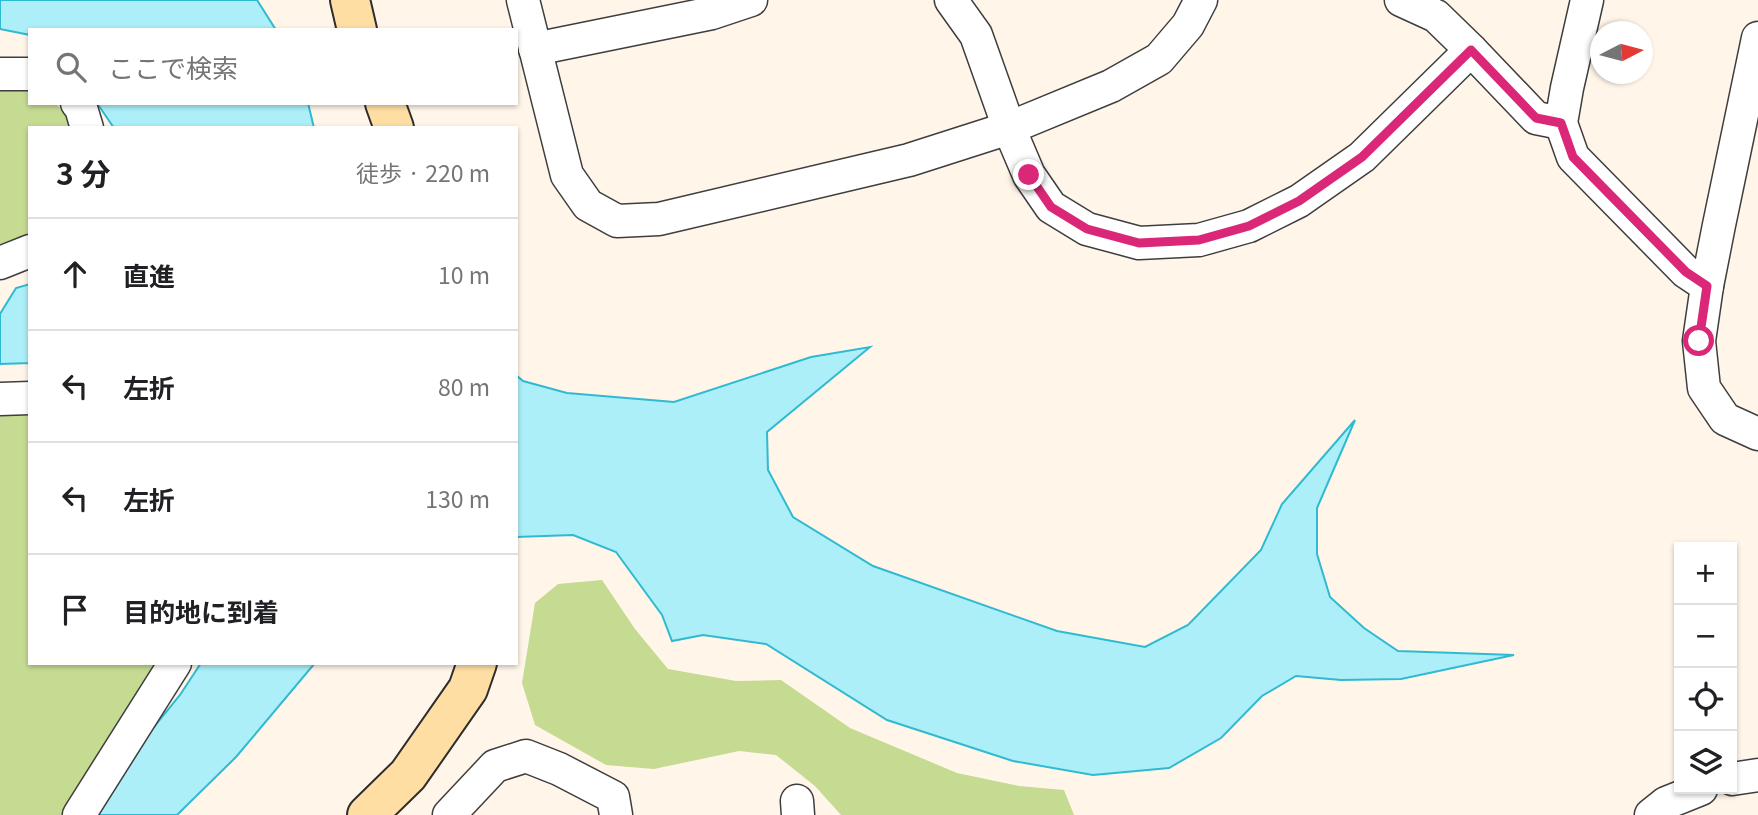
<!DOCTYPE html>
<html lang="ja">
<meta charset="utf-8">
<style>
body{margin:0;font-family:Georgia,"Noto Sans JP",serif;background:#f6f6f6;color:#202124}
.controls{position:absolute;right:21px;bottom:21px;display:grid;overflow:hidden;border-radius:0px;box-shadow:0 2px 5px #0004}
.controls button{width:63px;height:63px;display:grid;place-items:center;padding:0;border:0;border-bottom:2px solid #e0e0e0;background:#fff;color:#202124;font:35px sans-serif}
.compass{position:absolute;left:1590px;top:21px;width:63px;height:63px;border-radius:50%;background:#fff;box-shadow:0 2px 5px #0004;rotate:84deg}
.stop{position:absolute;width:21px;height:21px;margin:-16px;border:5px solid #db2777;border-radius:50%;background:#fff}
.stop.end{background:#db2777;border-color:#fff;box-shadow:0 2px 7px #0008}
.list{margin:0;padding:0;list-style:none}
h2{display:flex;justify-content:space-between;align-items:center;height:91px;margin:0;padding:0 28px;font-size:30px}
h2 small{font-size:23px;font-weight:400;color:#757577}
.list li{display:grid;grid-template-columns:46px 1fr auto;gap:21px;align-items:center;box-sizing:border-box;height:112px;padding:0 28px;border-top:2px solid #e0e0e0}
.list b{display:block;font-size:26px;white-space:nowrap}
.list em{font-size:23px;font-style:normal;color:#757577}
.icon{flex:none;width:38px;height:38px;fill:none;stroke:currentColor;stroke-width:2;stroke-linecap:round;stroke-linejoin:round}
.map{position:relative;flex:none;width:1758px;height:815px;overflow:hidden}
.search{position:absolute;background:#fff;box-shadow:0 2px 5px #0004;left:28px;top:28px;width:490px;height:77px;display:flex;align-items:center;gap:18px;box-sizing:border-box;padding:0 24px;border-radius:0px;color:#757577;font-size:26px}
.panel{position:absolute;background:#fff;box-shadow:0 2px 5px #0004;left:28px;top:126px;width:490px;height:539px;border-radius:0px}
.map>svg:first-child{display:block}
.forest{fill:#c5db91}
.water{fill:#aceff8;stroke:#30bad2;stroke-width:2}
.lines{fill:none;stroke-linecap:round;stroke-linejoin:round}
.street-casing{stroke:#3e3e3e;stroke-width:35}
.secondary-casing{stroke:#2d2d2d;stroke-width:42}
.street{stroke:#fff;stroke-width:32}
.secondary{stroke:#ffdea4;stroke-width:38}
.route{stroke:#db2777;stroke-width:9}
</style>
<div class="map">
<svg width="1758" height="815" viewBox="0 0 1758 815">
<rect width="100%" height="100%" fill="#fff5e9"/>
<g class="forest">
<path d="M 30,86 L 30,103 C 59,103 58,100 72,128 L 30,128 L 30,244 L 0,256 L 0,87 Z"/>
<path d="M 0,412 L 30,413 L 30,663 L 165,663 L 67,815 L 0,815 Z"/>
<path d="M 602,580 L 635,629 L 668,669 L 736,681 L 781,680 L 850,728 L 957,773 L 1019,786 L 1064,790 L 1074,815 L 841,815 L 815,786 L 776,755 L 739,751 L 654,769 L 606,765 L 535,725 L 522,683 L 535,603 L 558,584 Z"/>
</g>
<g class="water">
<path d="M 0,0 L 257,0 L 276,30 L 30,30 L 30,35 L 0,29 Z"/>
<path d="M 97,103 L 308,103 L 314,128 L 114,128 Z"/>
<path d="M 30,284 L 30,363 L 0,364 L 0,314 L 16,288 Z"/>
<path d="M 870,347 L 767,432 L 768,470 L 793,517 L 873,566 L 1057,631 L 1145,647 L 1188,625 L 1261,550 L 1282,504 L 1355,420 L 1317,508 L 1317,554 L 1330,597 L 1364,628 L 1398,651 L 1514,655 L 1401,679 L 1341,680 L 1296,676 L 1262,696 L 1221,738 L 1169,768 L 1093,775 L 1013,761 L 887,720 L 766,644 L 703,635 L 672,641 L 662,615 L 616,552 L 573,535 L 516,537 L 516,375 L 523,381 L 567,393 L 674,402 L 811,357 Z"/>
<path d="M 201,663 L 315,663 L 236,757 L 177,815 L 91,815 L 123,765 L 180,695 Z"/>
</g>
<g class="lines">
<defs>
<g id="street">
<path d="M 523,0 L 567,175 L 588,205 L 617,221 L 659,219 L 909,160 L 1009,128 L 1111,86 L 1159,59 L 1188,25 L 1201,0"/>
<path d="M 951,0 L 976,35 L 1009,128 L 1029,175 L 1051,207 L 1087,229 L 1139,243 L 1199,240 L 1249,226 L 1299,201 L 1362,157 L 1471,50"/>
<path d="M 1401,0 L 1436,16 L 1471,50 L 1536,118 L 1561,123"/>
<path d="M 1587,0 L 1567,88 L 1561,123 L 1573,157 L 1686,272 L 1707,286"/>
<path d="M 1758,38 L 1719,225 L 1707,286 L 1699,341 L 1704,388 L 1725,419 L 1758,434"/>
<path d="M 535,49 L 712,13 L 751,0"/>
<path d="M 0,74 L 30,74"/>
<path d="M 77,103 L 81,108 L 87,128"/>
<path d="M 0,263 L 30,251"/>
<path d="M 0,399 L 30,398"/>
<path d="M 1732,779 L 1758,775"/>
<path d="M 797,801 L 798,815"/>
<path d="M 79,815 L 175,663"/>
<path d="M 449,815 L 495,766 L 526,756 L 559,769 L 613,797 L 616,815"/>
<path d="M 1651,815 L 1666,803 L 1701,789"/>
</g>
<g id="secondary">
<path d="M 350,0 L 357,30"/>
<path d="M 385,103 L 394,128"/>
<path d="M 367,815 L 408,775 L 468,689 L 477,663"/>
</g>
</defs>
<use href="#street" class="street-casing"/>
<use href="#secondary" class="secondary-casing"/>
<use href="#street" class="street"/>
<use href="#secondary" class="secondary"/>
</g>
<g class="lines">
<path class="route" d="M 1029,175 L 1051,207 L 1087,229 L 1139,243 L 1199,240 L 1249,226 L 1299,201 L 1362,157 L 1471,50 L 1536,118 L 1561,123 L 1573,157 L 1686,272 L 1707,286 L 1699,341"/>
</g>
</svg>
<div class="controls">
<button>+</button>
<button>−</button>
<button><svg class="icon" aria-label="locate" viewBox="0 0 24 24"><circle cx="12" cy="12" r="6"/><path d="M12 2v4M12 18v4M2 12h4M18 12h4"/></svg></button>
<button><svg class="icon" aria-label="layers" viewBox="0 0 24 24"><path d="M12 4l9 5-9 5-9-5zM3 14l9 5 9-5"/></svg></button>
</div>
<svg class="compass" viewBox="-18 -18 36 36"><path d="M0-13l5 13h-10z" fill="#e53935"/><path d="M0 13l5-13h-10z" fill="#757577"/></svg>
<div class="stop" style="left:1699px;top:341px"></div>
<div class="stop end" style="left:1029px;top:175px"></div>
<div class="search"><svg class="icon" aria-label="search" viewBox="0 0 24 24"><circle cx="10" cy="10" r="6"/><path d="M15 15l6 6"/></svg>ここで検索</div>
<section class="panel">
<h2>3 分<small>徒歩 · 220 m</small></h2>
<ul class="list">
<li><svg class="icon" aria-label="ahead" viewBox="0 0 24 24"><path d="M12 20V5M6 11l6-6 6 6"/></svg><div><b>直進</b></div><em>10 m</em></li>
<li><svg class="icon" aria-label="left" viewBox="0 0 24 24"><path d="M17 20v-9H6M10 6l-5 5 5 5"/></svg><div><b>左折</b></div><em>80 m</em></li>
<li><svg class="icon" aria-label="left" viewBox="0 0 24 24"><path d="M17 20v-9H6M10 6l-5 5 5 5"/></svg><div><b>左折</b></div><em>130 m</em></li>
<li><svg class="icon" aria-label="arrive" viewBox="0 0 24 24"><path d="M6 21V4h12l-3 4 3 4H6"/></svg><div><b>目的地に到着</b></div></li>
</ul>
</section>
</div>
